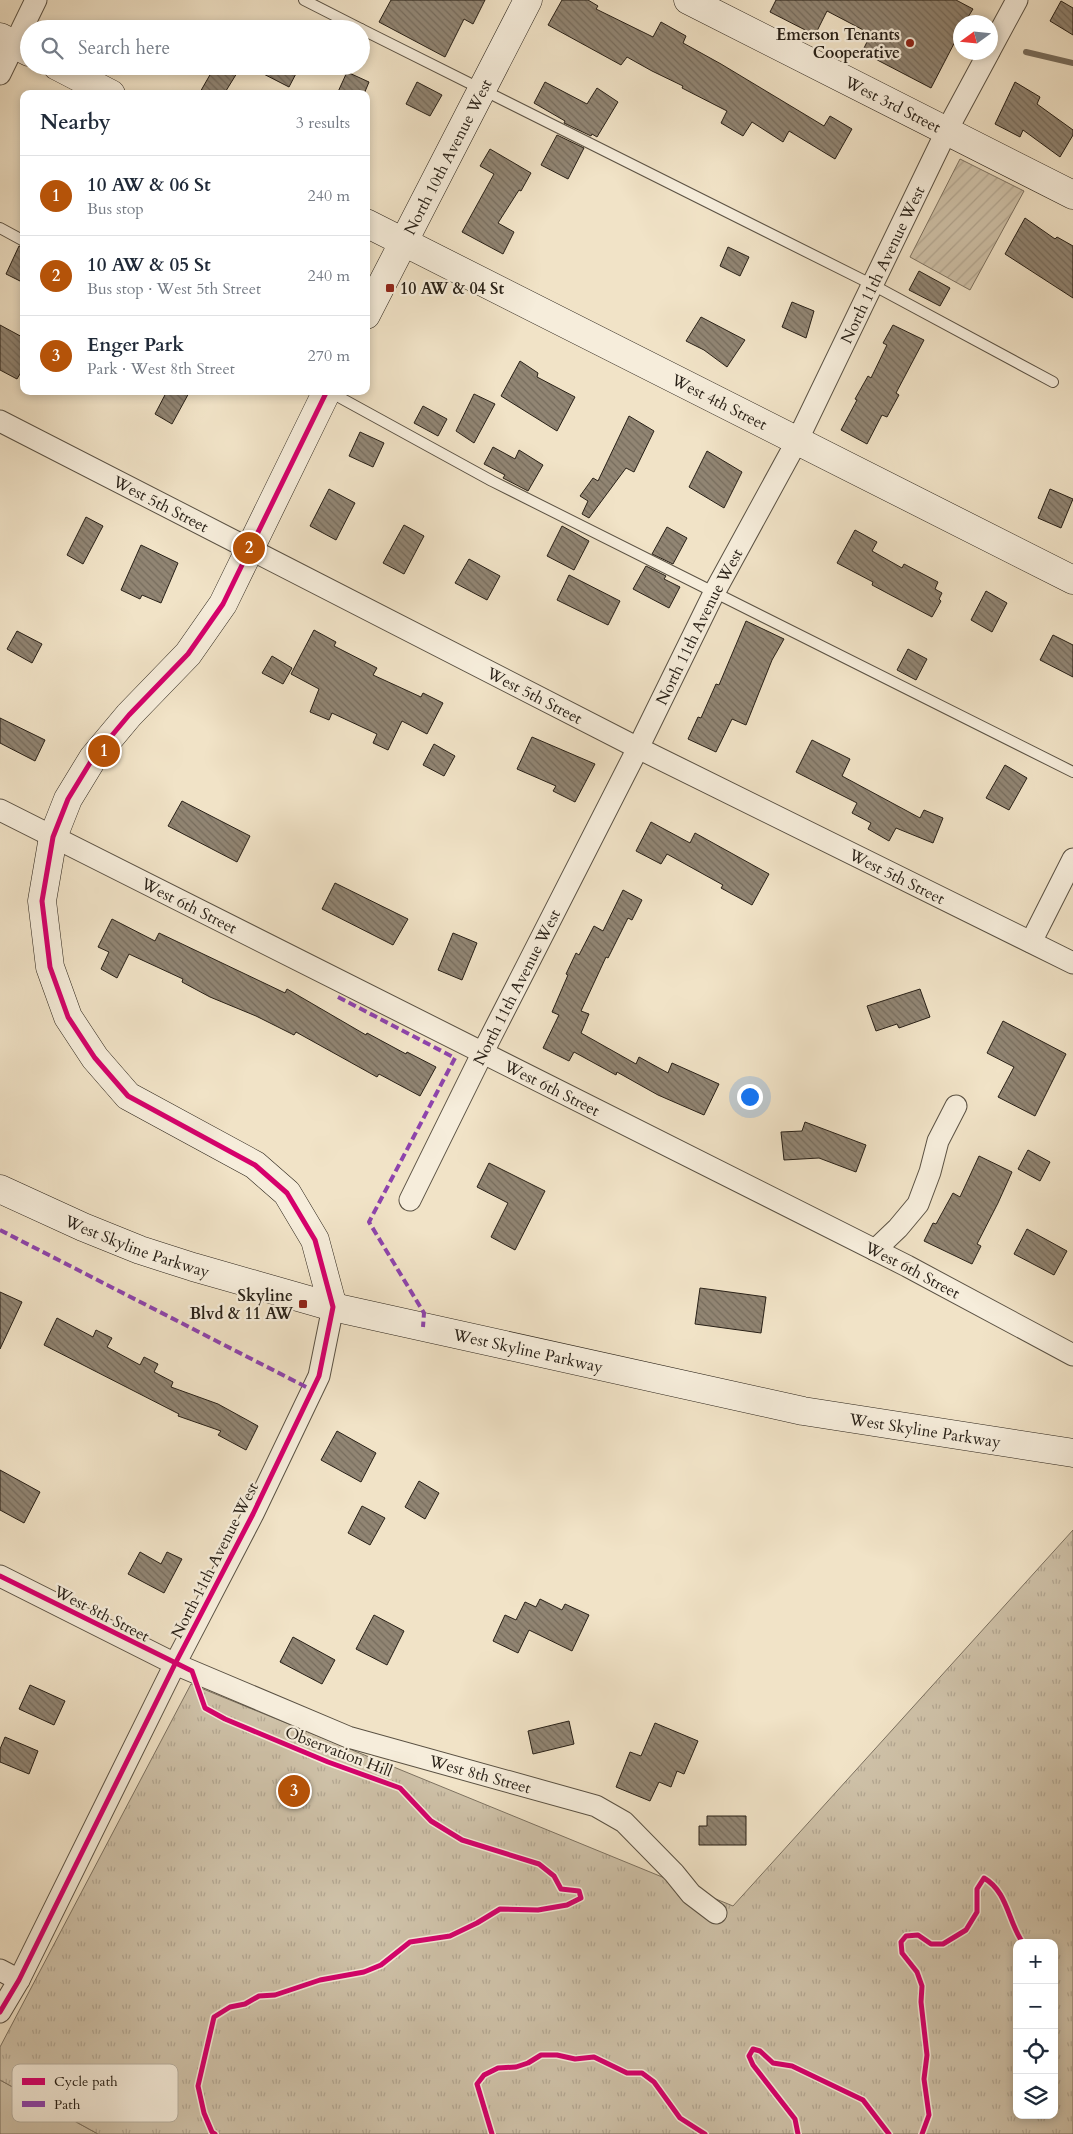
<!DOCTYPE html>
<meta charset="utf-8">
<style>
body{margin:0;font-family:Cardo,serif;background:#f2f2f3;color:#1f2937}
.controls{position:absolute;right:15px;bottom:15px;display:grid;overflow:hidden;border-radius:10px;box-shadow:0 2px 8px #0003}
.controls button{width:45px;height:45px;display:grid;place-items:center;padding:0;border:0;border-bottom:1px solid #e0e1e3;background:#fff;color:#1f2937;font:25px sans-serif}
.compass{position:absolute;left:953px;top:15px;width:45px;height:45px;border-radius:50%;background:#fff;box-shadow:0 2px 8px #0003;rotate:255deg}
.you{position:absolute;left:749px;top:1096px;width:18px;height:18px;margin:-12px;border:4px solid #fff;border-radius:50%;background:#1a73e8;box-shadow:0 0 0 8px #1a73e833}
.badge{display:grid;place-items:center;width:32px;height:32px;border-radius:50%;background:#b45309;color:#fff;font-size:16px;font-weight:700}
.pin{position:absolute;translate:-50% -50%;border:2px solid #fff;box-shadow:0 1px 5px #0006}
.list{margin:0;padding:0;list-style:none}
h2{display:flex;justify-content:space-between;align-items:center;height:65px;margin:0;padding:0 20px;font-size:21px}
h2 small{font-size:16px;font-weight:400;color:#747a83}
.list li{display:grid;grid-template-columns:32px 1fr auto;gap:15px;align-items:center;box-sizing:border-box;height:80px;padding:0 20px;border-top:1px solid #e0e1e3}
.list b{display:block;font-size:19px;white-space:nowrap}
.list p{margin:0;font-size:16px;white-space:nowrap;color:#747a83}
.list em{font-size:16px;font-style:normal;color:#747a83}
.icon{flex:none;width:28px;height:28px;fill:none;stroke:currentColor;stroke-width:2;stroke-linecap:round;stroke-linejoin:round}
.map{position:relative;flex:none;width:1073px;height:2134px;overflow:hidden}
.search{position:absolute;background:#fff;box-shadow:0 2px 8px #0003;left:20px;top:20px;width:350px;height:55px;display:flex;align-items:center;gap:12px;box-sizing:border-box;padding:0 18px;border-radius:28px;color:#747a83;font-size:19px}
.panel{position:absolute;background:#fff;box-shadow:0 2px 8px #0003;left:20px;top:90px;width:350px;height:305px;border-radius:10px}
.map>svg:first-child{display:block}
.grass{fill:#cfc2a9;stroke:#7c7160}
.park{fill:url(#park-tufts);stroke:#7c7160;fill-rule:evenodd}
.garden{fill:url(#garden-furrows);stroke:#7c7160}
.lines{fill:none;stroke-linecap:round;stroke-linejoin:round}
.stream{stroke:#786d5d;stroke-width:6}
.building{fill:url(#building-back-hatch);stroke:#282017}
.lane-casing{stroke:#5a5143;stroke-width:12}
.street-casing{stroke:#5a5143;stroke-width:23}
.secondary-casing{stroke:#282017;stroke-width:29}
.lane{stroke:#f6eddb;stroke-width:10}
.street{stroke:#f6eddb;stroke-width:21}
.secondary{stroke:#f6eddb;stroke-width:28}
.quiet{stroke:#8e44ad;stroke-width:4;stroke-dasharray:8 4;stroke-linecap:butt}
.cycleway-casing{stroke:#f6eddb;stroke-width:8}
.cycleway{stroke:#d6006c;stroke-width:5}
.poi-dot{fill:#8f2418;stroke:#f6eddb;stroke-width:2}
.labels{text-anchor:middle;stroke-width:4.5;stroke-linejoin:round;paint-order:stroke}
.poi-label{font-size:16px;font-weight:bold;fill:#282017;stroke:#f6eddb;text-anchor:end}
.street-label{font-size:16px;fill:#282017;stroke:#f6eddb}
.key{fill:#f6eddb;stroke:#b8b0a0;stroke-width:1}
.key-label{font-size:14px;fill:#282017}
</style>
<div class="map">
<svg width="1073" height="2134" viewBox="0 0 1073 2134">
<defs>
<pattern id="park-tufts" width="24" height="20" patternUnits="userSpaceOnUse" patternTransform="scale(1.25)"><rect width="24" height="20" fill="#cfc2a9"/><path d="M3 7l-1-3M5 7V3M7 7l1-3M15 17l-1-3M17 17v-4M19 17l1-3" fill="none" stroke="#b2a691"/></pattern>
<pattern id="garden-furrows" width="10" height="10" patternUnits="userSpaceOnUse" patternTransform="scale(1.25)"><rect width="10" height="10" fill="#cfc2a9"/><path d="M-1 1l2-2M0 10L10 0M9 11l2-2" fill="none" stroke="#b2a691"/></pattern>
<pattern id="building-back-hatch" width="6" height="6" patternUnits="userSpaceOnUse" patternTransform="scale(1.25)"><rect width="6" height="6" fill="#918573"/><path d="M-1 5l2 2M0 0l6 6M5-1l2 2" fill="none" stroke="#766c5d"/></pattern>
</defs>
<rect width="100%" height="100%" fill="#f1e3c7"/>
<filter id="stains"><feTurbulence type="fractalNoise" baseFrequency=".004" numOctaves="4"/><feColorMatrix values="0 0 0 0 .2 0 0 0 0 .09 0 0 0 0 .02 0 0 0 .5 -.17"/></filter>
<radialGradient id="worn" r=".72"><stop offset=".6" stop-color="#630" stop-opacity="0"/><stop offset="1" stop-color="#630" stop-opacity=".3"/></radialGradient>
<path class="grass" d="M 0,2080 L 98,2134 L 0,2134 Z"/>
<path class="park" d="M 1073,1530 L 1073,2134 L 98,2134 L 0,2080 L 0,2047 L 191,1684 L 733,1906 ZM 1017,1943 L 1054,1943 L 1054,2115 L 1017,2115 Z"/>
<path class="garden" d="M 960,159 L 1024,191 L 970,290 L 910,257 Z"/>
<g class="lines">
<path class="stream" d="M 1026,52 L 1073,63"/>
</g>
<g class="building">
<path d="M 391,0 L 485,0 L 473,24 L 464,19 L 445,57 L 379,22 Z"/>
<path d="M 562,0 L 588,0 L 598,6 L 596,9 L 653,37 L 661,22 L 686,36 L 683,43 L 721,64 L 824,126 L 830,116 L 852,129 L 835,159 L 789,131 L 783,142 L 752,122 L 743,136 L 721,123 L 727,111 L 682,88 L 683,86 L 652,71 L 627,57 L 621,65 L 548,25 Z"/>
<path d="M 776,0 L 956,0 L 973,9 L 965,22 L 960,22 L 960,32 L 931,88 L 862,52 L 871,34 L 827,11 L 815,35 L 770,12 Z"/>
<path d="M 1061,1 L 1073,8 L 1073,35 L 1050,21 Z"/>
<path d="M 215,66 L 225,66 L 237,73 L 224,94 L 199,94 Z"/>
<path d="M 248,66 L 300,66 L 289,87 Z"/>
<path d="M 347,72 L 369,82 L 364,94 L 337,94 Z"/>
<path d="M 417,82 L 442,95 L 430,116 L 406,104 Z"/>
<path d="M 545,82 L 587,104 L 597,88 L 618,102 L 597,137 L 592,134 L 591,136 L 564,123 L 565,121 L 534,103 Z"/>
<path d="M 1015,82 L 1040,97 L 1037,104 L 1073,130 L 1073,135 L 1060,157 L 1023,130 L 1020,137 L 995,124 Z"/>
<path d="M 557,135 L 584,148 L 568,179 L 541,165 Z"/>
<path d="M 490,149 L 531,173 L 521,191 L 519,190 L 498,223 L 514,232 L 503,254 L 462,232 L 494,174 L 480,166 Z"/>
<path d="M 1025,218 L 1055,239 L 1057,237 L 1073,246 L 1073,298 L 1005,254 Z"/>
<path d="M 19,246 L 24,248 L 24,283 L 6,274 Z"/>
<path d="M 728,247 L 749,257 L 740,276 L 720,266 Z"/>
<path d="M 919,271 L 950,288 L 940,306 L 909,290 Z"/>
<path d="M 792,302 L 814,311 L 806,338 L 782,327 Z"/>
<path d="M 701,317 L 745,340 L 727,367 L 704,350 L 686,341 Z"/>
<path d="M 0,325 L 24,338 L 24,367 L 17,379 L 0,370 Z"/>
<path d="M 893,325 L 924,340 L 896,393 L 899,395 L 887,417 L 882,415 L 867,444 L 841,430 L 857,400 L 855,399 L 868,376 L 871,378 L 887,345 L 883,343 Z"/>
<path d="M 520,361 L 538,373 L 537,377 L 575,397 L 557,431 L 501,396 Z"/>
<path d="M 167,391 L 190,391 L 172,424 L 155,414 Z"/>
<path d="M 474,394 L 495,404 L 474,443 L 456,431 Z"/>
<path d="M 423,406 L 447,419 L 438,436 L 414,423 Z"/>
<path d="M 629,416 L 654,431 L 634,472 L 626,468 L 589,518 L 582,514 L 588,501 L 580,496 L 593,478 L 598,481 Z"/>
<path d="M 360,432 L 384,443 L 373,467 L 349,456 Z"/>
<path d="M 493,447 L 515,459 L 519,450 L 543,465 L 528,491 L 503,478 L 505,475 L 484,464 Z"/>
<path d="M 707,451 L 742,472 L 724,508 L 689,487 Z"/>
<path d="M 329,489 L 355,503 L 336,540 L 310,526 Z"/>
<path d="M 1050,489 L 1073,499 L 1061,528 L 1038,518 Z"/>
<path d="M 86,517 L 103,526 L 83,564 L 67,555 Z"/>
<path d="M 404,525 L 424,536 L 404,574 L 383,563 Z"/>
<path d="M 562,526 L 589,541 L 574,570 L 547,556 Z"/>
<path d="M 667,527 L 687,538 L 673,564 L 652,554 Z"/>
<path d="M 855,530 L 877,542 L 872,551 L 902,568 L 904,564 L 938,582 L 935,589 L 942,593 L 939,599 L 941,601 L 932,617 L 872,585 L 873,582 L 837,563 Z"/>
<path d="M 141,545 L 178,563 L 161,603 L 142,595 L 140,599 L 121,590 Z"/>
<path d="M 469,559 L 500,576 L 487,600 L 455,583 Z"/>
<path d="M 646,566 L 666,576 L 664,579 L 680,587 L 669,608 L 633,589 Z"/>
<path d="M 569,575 L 620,601 L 608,625 L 557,600 Z"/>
<path d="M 986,591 L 1007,603 L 992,632 L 971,620 Z"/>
<path d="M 746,621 L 784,639 L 772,660 L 746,725 L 732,719 L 716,752 L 688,739 L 698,717 L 701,718 L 716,684 L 719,685 Z"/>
<path d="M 314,630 L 336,642 L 334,646 L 377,668 L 373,675 L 421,697 L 423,693 L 443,703 L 427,734 L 402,721 L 388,750 L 373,743 L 377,734 L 332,713 L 329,720 L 310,712 L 319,689 L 291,674 Z"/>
<path d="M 17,631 L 42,644 L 32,663 L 7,649 Z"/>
<path d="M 1053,635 L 1073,645 L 1073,677 L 1040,660 Z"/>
<path d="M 908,649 L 927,659 L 916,680 L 897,670 Z"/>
<path d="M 272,656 L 292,668 L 283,684 L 262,673 Z"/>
<path d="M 0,718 L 45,740 L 35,761 L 0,743 Z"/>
<path d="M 532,737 L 595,764 L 575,802 L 553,791 L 556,786 L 517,769 Z"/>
<path d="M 812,740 L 850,759 L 842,776 L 920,818 L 924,810 L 943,818 L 933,843 L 896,828 L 889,841 L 868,829 L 871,823 L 852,813 L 857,803 L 796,772 Z"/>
<path d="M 434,744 L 455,756 L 444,776 L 423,765 Z"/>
<path d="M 1005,765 L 1027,778 L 1009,810 L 986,798 Z"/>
<path d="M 182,801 L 250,836 L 237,862 L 168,826 Z"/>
<path d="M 651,822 L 690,843 L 695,833 L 769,874 L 752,905 L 721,888 L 723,885 L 667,854 L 661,864 L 636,851 Z"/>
<path d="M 335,883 L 408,919 L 393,945 L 322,909 Z"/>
<path d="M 623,890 L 642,900 L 632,920 L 628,918 L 608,958 L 606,957 L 581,1011 L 589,1014 L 581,1033 L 636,1064 L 639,1057 L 668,1073 L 672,1063 L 719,1084 L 704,1115 L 658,1095 L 617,1072 L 616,1075 L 574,1052 L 569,1061 L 543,1048 L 559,1015 L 552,1012 L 568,975 L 566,974 L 576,953 L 579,955 L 594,926 L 603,931 Z"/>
<path d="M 112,919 L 155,941 L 159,933 L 285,993 L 287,989 L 366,1035 L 367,1033 L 406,1054 L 407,1052 L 436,1067 L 420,1096 L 379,1074 L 377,1077 L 296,1032 L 294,1035 L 256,1016 L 210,997 L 182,982 L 183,979 L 129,954 L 117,978 L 101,969 L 109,952 L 98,947 Z"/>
<path d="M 453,933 L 477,943 L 462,980 L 438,970 Z"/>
<path d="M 920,989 L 930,1017 L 899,1028 L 897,1024 L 876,1031 L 867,1006 Z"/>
<path d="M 1003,1021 L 1066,1054 L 1035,1116 L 998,1097 L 1014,1067 L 987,1053 Z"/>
<path d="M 805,1122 L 866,1145 L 856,1172 L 819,1158 L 784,1160 L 781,1132 L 802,1131 Z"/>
<path d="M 1028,1150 L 1050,1162 L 1040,1181 L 1018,1169 Z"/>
<path d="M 979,1156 L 1012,1172 L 998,1203 L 977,1244 L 981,1246 L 972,1264 L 924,1241 L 933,1223 L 936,1224 L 953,1193 L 960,1197 Z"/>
<path d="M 489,1163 L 545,1191 L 515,1250 L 491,1237 L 508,1203 L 477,1187 Z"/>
<path d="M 1027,1229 L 1067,1251 L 1054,1275 L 1014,1254 Z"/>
<path d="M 700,1288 L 766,1297 L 761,1333 L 695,1324 Z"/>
<path d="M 0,1292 L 22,1302 L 0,1349 Z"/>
<path d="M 57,1318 L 93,1337 L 96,1330 L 112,1338 L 107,1347 L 140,1365 L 144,1357 L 158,1364 L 154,1372 L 173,1382 L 171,1387 L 218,1404 L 258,1426 L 246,1450 L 218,1435 L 221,1431 L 178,1416 L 179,1414 L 44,1345 Z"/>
<path d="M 337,1431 L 376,1453 L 361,1482 L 321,1460 Z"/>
<path d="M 0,1470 L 40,1492 L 24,1523 L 0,1510 Z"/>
<path d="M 419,1481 L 439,1493 L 425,1519 L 405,1507 Z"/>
<path d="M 362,1506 L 385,1518 L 370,1545 L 348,1533 Z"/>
<path d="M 140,1552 L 161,1564 L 167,1552 L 182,1559 L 164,1593 L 128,1574 Z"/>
<path d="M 540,1599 L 562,1610 L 565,1604 L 589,1615 L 572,1651 L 529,1630 L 518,1653 L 493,1641 L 505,1615 L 516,1620 L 525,1602 L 536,1607 Z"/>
<path d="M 374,1615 L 404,1631 L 387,1665 L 356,1649 Z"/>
<path d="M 293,1637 L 335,1660 L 322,1684 L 280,1662 Z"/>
<path d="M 30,1685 L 65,1701 L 54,1725 L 19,1709 Z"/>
<path d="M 569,1721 L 574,1744 L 533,1754 L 528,1731 Z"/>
<path d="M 655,1723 L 698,1741 L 684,1774 L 677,1771 L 671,1787 L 659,1782 L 650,1801 L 616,1787 L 630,1752 L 641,1756 Z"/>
<path d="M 5,1737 L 38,1751 L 29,1774 L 0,1762 L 0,1749 Z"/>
<path d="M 707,1816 L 746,1816 L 746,1845 L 699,1845 L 699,1826 L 707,1826 Z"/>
</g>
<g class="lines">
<defs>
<g id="lane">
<path d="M 304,0 L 361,29"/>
<path d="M 361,29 L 871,284 L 1053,382"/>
<path d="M 0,228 L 24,241"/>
<path d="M 328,391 L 492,481 L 1073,772"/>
</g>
<g id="street">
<path d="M 990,50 L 1017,0"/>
<path d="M 0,74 L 36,0"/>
<path id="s1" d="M 0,421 L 638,748 L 1073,963"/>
<path id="s2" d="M 0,810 L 907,1266 L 1073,1355"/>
<path d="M 1031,942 L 1073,859"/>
<path id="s3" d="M 410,1200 L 483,1052 L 638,748 L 714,593 L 797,441 L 947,130 L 989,52"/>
<path d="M 875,1250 L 898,1228 L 918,1204 L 930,1172 L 938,1141 L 956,1106"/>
<path id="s4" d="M 0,1576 L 175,1664 L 348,1737 L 596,1806 L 624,1822 L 674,1873 L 691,1894 L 716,1913"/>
<path d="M 0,1970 L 19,1980"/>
<path d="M 0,2012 L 19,1980 L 175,1664 L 253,1514 L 319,1376 L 333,1307"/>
</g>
<g id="secondary">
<path id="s5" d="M 688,0 L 1073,195"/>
<path d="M 0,37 L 29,52"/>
<path d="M 57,66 L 111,94"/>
<path id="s6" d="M 366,223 L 1073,580"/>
<path id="s7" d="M 366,315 L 528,0"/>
<path d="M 327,391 L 223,604 L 188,654 L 129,715 L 93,758 L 68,799 L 53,837 L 42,901 L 50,967 L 68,1017 L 95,1058 L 128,1096 L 255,1165 L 287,1193 L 315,1240 L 333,1307"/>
<path id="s8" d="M 0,1189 L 83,1227 L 140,1250 L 193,1267 L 333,1307 L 803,1411 L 1073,1453"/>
</g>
</defs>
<use href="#lane" class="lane-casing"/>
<use href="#street" class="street-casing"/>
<use href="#secondary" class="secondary-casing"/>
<use href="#lane" class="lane"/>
<use href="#street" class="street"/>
<use href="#secondary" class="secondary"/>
<g class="quiet">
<path d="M 338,997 L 455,1058 L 369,1222 L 424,1313 L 423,1327"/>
<path d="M 0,1230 L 312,1390"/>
</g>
<defs>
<g id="cycleway">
<path d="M 0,1576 L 192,1671 L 205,1708 L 225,1719 L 328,1762 L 400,1788 L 431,1821 L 462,1840 L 539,1864 L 554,1876 L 561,1889 L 579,1891 L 581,1898 L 567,1905 L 538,1910 L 500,1909 L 477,1923 L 450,1936 L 410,1942 L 381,1965 L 364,1972 L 320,1980 L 275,1995 L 259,1996 L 245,2004 L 230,2007 L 214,2017 L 198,2086 L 204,2113 L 212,2132 L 215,2134"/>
<path d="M 0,2012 L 19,1980 L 175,1664 L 253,1514 L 319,1376 L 333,1307 L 315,1240 L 287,1193 L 255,1165 L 128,1096 L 95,1058 L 68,1017 L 50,967 L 42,901 L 53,837 L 68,799 L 93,758 L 129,715 L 188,654 L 223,604 L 327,391"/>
<path d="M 492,2134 L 477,2084 L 484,2075 L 498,2068 L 516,2067 L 528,2063 L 541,2055 L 557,2055 L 575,2059 L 594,2057 L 627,2073 L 642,2073 L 654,2082 L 680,2118 L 705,2134"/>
<path d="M 798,2134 L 795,2119 L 753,2065 L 749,2056 L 753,2049 L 760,2051 L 773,2063 L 792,2066 L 863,2100 L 889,2134"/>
<path d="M 922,2134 L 929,2115 L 924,2079 L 927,2055 L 921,2002 L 922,1986 L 917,1972 L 902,1953 L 901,1942 L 906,1936 L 918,1935 L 931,1944 L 943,1944 L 966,1930 L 977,1912 L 977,1889 L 984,1878 C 1008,1892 1008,1922 1023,1943"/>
</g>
</defs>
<use href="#cycleway" class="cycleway-casing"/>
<use href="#cycleway" class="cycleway"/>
</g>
<g class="poi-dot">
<circle cx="910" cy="43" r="5"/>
<rect x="385" y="283" width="10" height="10" rx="2.5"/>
<rect x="298" y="1299" width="10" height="10" rx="2.5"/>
</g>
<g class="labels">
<g class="poi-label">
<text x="900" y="40">Emerson Tenants<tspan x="900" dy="18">Cooperative</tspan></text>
<text x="400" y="294" text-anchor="start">10 AW &amp; 04 St</text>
<text x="293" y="1301">Skyline<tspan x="293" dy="18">Blvd &amp; 11 AW</tspan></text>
</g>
<g class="street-label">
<text dy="6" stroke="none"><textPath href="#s5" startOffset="230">West 3rd Street</textPath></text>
<text dy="6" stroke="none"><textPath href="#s7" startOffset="178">North 10th Avenue West</textPath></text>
<text dy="6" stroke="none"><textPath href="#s3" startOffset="1048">North 11th Avenue West</textPath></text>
<text dy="6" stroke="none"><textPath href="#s6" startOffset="396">West 4th Street</textPath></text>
<text dy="6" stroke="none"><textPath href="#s1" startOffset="181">West 5th Street</textPath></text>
<text dy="6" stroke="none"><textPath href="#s3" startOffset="642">North 11th Avenue West</textPath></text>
<text dy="6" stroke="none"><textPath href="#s1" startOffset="601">West 5th Street</textPath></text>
<text dy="6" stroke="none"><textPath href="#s1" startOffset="1006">West 5th Street</textPath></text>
<text dy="6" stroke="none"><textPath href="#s2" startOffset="212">West 6th Street</textPath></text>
<text dy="6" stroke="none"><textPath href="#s3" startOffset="238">North 11th Avenue West</textPath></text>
<text dy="6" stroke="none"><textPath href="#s2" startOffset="618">West 6th Street</textPath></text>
<text dy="6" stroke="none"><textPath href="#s8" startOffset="149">West Skyline Parkway</textPath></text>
<text dy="6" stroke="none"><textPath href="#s2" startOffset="1022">West 6th Street</textPath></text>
<text dy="6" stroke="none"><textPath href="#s8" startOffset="554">West Skyline Parkway</textPath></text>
<text dy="6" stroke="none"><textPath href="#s8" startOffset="959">West Skyline Parkway</textPath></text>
<text transform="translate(214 1560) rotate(-63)" y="6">North 11th Avenue West</text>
<text transform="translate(102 1613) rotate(27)" y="6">West 8th Street</text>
<text transform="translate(339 1751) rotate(21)" y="6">Observation Hill</text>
<text dy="6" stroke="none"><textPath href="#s4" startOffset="521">West 8th Street</textPath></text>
</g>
</g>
<rect x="12" y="2064" width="166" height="58" rx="8" class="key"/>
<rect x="22" y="2078" width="23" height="7" fill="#d6006c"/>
<rect x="22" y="2101" width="23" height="6" fill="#8e44ad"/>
<g class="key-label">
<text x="54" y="2086">Cycle path</text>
<text x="54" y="2109">Path</text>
</g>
<rect width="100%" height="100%" filter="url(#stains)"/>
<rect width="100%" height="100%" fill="url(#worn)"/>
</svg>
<div class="controls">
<button>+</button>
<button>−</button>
<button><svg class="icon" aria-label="locate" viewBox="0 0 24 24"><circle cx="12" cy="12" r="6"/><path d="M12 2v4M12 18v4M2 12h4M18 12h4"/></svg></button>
<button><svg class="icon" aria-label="layers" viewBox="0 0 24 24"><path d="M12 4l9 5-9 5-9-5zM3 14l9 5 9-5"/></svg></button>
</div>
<svg class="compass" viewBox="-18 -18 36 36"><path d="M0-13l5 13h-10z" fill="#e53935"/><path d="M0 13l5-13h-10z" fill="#747a83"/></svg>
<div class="you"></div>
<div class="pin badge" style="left:104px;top:751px">1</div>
<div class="pin badge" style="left:249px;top:548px">2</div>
<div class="pin badge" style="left:294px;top:1791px">3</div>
<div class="search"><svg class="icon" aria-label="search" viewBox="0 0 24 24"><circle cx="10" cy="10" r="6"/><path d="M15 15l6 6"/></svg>Search here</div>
<section class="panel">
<h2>Nearby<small>3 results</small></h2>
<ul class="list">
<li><span class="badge">1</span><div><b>10 AW &amp; 06 St</b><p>Bus stop</p></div><em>240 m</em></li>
<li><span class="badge">2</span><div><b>10 AW &amp; 05 St</b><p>Bus stop · West 5th Street</p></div><em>240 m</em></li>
<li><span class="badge">3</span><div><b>Enger Park</b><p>Park · West 8th Street</p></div><em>270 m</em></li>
</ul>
</section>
</div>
